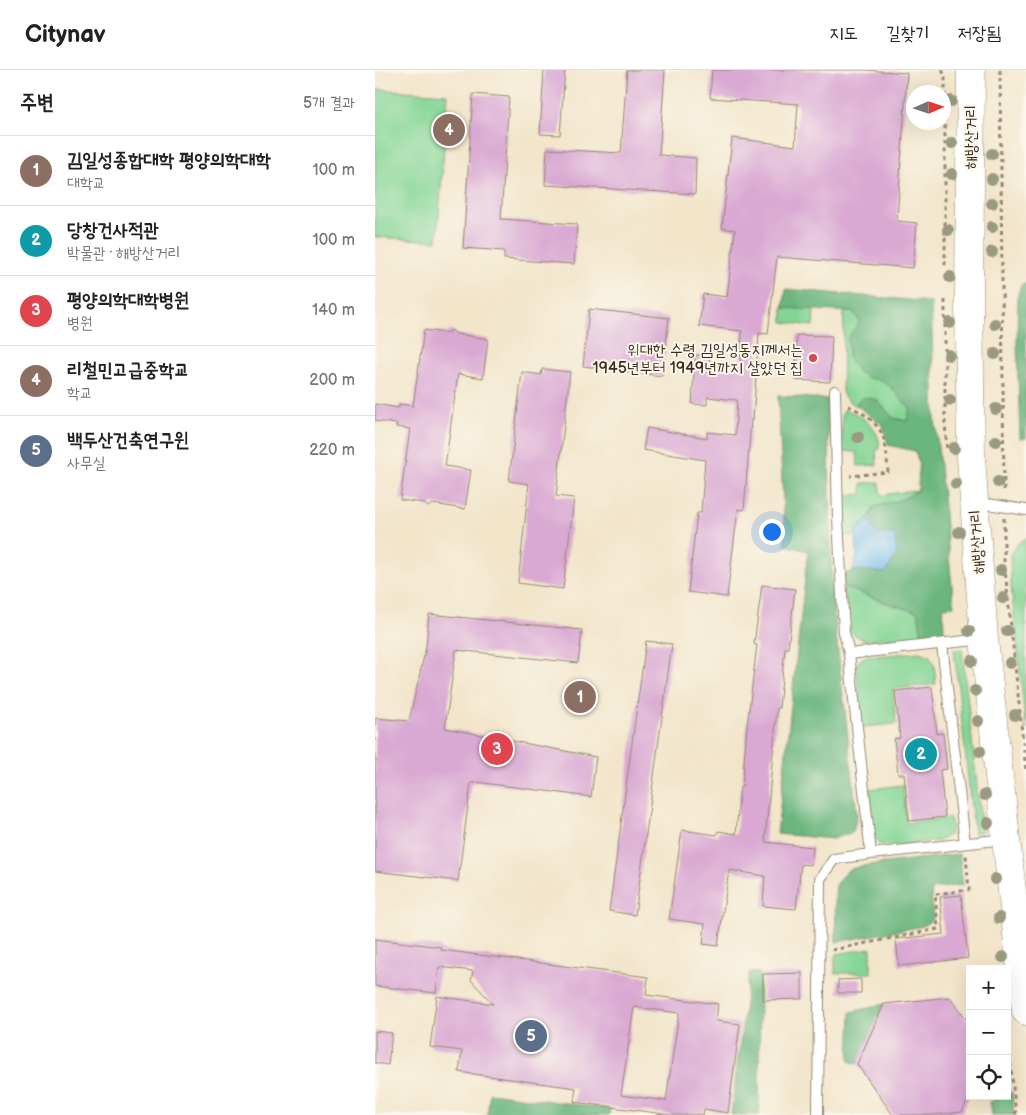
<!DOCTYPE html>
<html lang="ko">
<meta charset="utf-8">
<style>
body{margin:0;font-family:"Balsamiq Sans","Poor Story",sans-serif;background:#f2f2f2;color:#202124}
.controls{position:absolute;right:15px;bottom:15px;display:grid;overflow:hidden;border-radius:0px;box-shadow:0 5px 20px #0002}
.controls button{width:45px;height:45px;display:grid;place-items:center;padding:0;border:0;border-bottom:1px solid #e0e0e0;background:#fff;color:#202124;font:25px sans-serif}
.compass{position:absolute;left:531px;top:15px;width:45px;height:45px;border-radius:50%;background:#fff;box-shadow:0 5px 20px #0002;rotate:87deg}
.you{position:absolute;left:396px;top:461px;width:18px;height:18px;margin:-12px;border:4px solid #fff;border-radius:50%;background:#1a73e8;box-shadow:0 0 0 8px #1a73e833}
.badge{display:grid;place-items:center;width:32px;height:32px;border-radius:50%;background:#d1495b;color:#fff;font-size:16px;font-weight:700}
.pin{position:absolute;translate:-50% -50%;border:2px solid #fff;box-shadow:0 1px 5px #0006}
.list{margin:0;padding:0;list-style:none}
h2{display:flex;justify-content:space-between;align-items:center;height:65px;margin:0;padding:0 20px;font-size:21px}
h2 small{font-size:16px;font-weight:400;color:#757577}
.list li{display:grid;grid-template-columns:32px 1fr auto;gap:15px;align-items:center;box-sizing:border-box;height:70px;padding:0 20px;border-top:1px solid #e0e0e0}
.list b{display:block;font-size:19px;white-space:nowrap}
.list p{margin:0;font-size:16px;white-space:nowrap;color:#757577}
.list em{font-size:16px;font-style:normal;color:#757577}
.icon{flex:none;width:28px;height:28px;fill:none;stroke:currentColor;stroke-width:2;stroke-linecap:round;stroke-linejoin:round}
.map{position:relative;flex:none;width:651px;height:1045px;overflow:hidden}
header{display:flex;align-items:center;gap:30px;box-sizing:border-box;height:70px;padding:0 25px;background:#fff;border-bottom:1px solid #e0e0e0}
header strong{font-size:24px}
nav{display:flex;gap:28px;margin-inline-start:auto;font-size:18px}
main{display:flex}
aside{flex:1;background:#fff}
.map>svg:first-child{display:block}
.green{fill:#84d595;stroke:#60805a}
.forest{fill:#6bb67e;stroke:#53704e}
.water{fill:#78c0f0;stroke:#5a7587}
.building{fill:#d9a8d3;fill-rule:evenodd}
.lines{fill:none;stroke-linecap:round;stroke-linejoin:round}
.lane-casing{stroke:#968874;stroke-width:12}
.secondary-casing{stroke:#968874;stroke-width:29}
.path{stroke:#968874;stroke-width:3;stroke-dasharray:4 4;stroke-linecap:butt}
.lane{stroke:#fff;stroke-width:10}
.secondary{stroke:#fff;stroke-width:28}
.tree{fill:#999a7f}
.poi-dot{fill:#d1495b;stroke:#fbf7ec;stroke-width:2}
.labels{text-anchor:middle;stroke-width:4;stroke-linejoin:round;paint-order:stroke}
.street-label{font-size:16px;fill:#3b2a1e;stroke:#fbf7ec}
.poi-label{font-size:16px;fill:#3b2a1e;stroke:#fbf7ec;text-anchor:end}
</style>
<header>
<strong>Citynav</strong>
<nav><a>지도</a><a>길찾기</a><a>저장됨</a></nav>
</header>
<main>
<aside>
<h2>주변<small>5개 결과</small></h2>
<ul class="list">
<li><span class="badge" style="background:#8d6e63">1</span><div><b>김일성종합대학 평양의학대학</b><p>대학교</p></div><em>100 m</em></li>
<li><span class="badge" style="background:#0f9aa8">2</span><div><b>당창건사적관</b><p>박물관 · 해방산거리</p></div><em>100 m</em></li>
<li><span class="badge" style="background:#e0444e">3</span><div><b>평양의학대학병원</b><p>병원</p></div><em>140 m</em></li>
<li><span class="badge" style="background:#8d6e63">4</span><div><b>리철민고급중학교</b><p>학교</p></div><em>200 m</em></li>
<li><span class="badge" style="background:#5c6f8a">5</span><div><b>백두산건축연구윈</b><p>사무실</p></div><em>220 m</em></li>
</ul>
</aside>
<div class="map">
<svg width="651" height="1045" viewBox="0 0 651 1045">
<rect width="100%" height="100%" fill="#fbf7ec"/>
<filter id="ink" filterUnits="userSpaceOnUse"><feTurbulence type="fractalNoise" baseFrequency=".02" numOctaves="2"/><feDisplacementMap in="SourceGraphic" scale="10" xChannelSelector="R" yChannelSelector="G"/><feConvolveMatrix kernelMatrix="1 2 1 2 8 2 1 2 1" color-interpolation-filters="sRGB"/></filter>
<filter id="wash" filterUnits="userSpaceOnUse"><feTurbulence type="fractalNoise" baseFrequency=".0096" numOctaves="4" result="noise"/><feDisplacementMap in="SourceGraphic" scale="20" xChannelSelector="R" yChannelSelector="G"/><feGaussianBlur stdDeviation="1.12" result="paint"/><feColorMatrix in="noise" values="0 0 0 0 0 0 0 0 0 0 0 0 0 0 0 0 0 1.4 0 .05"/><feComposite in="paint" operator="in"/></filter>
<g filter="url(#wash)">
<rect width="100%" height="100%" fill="#f2e5ca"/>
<g class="green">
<path d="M 0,19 L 73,24 L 62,171 L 0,167 Z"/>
<path d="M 408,238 L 439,239 L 438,256 L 408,252 Z"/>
<path d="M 469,242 L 478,242 L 485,251 L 473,268 L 494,308 L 506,310 L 515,316 L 535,339 L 532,351 L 518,348 L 502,330 L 482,332 L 482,336 C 474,332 470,330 467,321 Z"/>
<path d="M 469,340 C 482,341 498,354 503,367 C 505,371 504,376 505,379 L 501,380 L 502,395 L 483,396 L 482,382 L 467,381 L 467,344 Z"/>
<path d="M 504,412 L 506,425 L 543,420 L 528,429 L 499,437 L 493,449 L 482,459 L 481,465 L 467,466 L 467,427 L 470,426 L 487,424 L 487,413 Z"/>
<path d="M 651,468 L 651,660 L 636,516 L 635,485 L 643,473 Z"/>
<path d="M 469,517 L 515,534 L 543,542 L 547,565 L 492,570 L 483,567 L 477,563 L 472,557 Z"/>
<path d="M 587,579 L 607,762 L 599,763 L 579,580 Z"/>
<path d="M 544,582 L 554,585 L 559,594 L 561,614 L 518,619 L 521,654 L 488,657 L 487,654 L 481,597 L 484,591 L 490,587 Z"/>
<path d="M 528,715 L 531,753 L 575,748 L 577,756 L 574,765 L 564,771 L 511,776 L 504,774 L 500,769 L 494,719 Z"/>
<path d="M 496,878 L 496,903 L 460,903 L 460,888 L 462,884 Z"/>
</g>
<g class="forest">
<path d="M 647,214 L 651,214 L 651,368 L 645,368 L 642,272 L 643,224 Z"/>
<path d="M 411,219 L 556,232 L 560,348 L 579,536 L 568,537 L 569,562 L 547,565 L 543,542 L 515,534 L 469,517 L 469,503 L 488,500 L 510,503 L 502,464 L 493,449 L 499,437 L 528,429 L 543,420 L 544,395 L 540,381 L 513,375 L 508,355 L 482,336 L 482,332 L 490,327 L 502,330 L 518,348 L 532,351 L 535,339 L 515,316 L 506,310 L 494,308 L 483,302 L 473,287 L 473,268 L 485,251 L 478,242 L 408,238 Z"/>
<path d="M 403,326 L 453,329 L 457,529 L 482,745 L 478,762 L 458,769 L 402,764 L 433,481 L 410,475 Z"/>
<path d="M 584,784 L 588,815 L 556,819 L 558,849 L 548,856 L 461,872 L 460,826 L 461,814 L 466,807 L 473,800 L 486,796 Z"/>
<path d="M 374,902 L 385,903 L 384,1045 L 356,1045 Z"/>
<path d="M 509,934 L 482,994 L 474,991 L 476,942 Z"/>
<path d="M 637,1022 L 639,1045 L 617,1045 L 615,1032 L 628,1026 L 632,1026 L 632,1024 Z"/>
<path d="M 115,1023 L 235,1039 L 234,1045 L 112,1045 Z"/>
</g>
<path class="water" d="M 493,449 L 502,464 L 520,464 L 522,484 L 510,503 L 488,500 L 479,501 L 478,497 L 482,487 L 481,465 L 482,460 Z"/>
<g id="blocks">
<g class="building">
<path d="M 169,0 L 190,0 L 185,65 L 165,64 Z"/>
<path d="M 252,0 L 290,0 L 284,85 L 321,88 L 320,124 L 170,115 L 172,79 L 246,83 Z"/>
<path d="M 337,0 L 491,0 L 532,3 L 522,151 L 542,153 L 538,198 L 402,187 L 393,264 L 384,263 L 378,350 L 376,350 L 369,440 L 363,439 L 352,527 L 313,522 L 322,443 L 326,443 L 330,390 L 268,380 L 272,358 L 332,368 L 332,362 L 360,365 L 362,330 L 332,327 L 332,335 L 317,334 L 320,285 L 335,286 L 334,295 L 365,298 L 367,261 L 324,256 L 328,224 L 352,227 L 360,160 L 347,158 L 357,68 L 420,76 L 423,34 L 335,28 Z"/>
<path d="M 98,24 L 134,27 L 126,149 L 202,154 L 199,194 L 129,189 L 129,181 L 88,178 Z"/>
<path d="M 214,239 L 294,248 L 287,306 L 208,296 Z"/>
<path d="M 49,260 L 72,263 L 77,260 L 81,264 L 113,269 L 108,308 L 83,304 L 70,396 L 96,400 L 90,439 L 58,434 L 53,437 L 49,433 L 25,430 L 35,359 L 21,357 L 22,354 L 0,351 L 0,334 L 24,338 L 24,334 L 38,336 Z"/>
<path d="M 422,265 L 457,266 L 455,312 L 420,310 Z"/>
<path d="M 167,299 L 195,302 L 181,426 L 199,428 L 188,519 L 143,513 L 154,414 L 134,411 L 147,302 L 166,305 Z"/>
<path d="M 387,515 L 420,519 L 413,578 L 410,578 L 404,638 L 402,638 L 390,772 L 438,777 L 436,795 L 426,794 L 421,839 L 388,836 L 390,806 L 354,800 L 343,876 L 328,874 L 330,854 L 294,849 L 307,760 L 342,765 L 343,761 L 361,764 L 365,717 L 367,717 L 372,656 L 382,575 L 379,574 Z"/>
<path d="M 54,544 L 207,560 L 203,593 L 81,580 L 70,658 L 221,687 L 216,727 L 101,712 L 101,713 L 96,713 L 83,811 L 0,801 L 0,703 L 1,690 L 0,690 L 0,648 L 34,651 L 51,577 Z"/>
<path d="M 271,571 L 297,574 L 260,845 L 234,841 Z"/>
<path d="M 557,617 L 562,664 L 568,663 L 572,699 L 565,700 L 570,747 L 534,751 L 529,704 L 523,704 L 519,669 L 525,668 L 520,621 Z"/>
<path d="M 586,825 L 593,888 L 524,896 L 521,869 L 569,864 L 565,827 Z"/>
<path d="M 0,869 L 66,877 L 66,880 L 273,907 L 271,925 L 343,934 L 341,951 L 365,954 L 353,1043 L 329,1039 L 328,1045 L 297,1045 L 199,1032 L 201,1018 L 84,1002 L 87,981 L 55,977 L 62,926 L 118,934 L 96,910 L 98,901 L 64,897 L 61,923 L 0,916 ZM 259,937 L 304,943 L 291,1031 L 246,1025 Z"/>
<path d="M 427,903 L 427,929 L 388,930 L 388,904 Z"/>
<path d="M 486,909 L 486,923 L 463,923 L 463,910 Z"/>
<path d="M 575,927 L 595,954 L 595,1025 L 587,1042 L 557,1045 L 518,1045 L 482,994 L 509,934 Z"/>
<path d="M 0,961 L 17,963 L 13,995 L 0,993 Z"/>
</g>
</g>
</g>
<g filter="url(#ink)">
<use href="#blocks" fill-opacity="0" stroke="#968874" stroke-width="1"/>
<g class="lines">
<defs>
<g id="lane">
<path d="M 600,432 L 651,440"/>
<path d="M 567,574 L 590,773"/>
<path d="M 474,584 L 608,569"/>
<path d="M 496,784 L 630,769"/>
<path d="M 443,1045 L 445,809 L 459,789 L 496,784 L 474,584 L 469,562 L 463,448 L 460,321"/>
</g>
<path id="secondary" d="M 596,0 L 594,228 L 596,388 L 609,569 L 631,769 L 651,941"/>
</defs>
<use href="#lane" class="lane-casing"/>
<use href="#secondary" class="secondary-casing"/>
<g class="path">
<path d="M 567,0 L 570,6 L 570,199"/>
<path d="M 625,0 L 629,424"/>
<path d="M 570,230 L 570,352 L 572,381"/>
<path d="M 473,336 C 487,341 502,352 508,366 C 512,377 512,390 513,402 L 475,406"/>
<path d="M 629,448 L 629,490 L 651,701"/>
<path d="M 457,880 L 563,859 L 560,824 L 594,820 L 591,785"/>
<path d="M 632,961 L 641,1045"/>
</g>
<use href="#lane" class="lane"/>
<use href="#secondary" class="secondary"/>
</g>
<g class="tree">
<circle cx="576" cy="31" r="6"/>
<circle cx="577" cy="73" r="6"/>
<circle cx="617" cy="84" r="6"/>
<circle cx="577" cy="104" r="6"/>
<circle cx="617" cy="109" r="6"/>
<circle cx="617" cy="133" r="6"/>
<circle cx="617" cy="157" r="6"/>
<circle cx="573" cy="160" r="6"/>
<circle cx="617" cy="182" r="6"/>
<circle cx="575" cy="207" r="6"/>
<circle cx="575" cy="253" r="6"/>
<circle cx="620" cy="254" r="6"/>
<circle cx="620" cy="284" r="6"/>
<circle cx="574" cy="285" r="6"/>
<circle cx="575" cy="330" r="6"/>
<circle cx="621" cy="339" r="6"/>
<circle cx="483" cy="367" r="6"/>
<circle cx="621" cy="371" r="6"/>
<circle cx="579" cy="378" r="6"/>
<circle cx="623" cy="412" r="6"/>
<circle cx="581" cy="414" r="6"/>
<circle cx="584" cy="462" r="6"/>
<circle cx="626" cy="500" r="6"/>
<circle cx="628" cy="528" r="6"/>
<circle cx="594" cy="561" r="6"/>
<circle cx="632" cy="561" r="6"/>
<circle cx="597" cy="591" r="6"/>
<circle cx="635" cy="593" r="6"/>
<circle cx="600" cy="621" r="6"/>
<circle cx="640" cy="645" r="6"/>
<circle cx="603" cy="651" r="6"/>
<circle cx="605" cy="681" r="6"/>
<circle cx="610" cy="725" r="6"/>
<circle cx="613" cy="753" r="6"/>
<circle cx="620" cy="809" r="6"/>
<circle cx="624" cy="848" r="6"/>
<circle cx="628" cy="887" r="6"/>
</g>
</g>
<circle class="poi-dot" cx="438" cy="288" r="5"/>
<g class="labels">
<g class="street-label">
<text transform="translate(595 67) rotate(-90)" y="6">해방산거리</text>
<text transform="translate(601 472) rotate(-94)" y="6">해방산거리</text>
</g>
<g class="poi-label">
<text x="428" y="285">위대한 수령 김일성동지께서는<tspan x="428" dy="18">1945년부터 1949년까지 살았던 집</tspan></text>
</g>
</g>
</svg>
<div class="controls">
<button>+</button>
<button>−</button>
<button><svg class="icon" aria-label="locate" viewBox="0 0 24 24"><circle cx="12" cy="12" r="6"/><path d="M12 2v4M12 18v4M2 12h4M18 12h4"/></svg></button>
</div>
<svg class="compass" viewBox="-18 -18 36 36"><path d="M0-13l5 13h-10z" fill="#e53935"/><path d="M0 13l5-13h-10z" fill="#757577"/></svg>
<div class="you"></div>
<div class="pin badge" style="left:205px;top:627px;background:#8d6e63">1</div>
<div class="pin badge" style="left:546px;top:684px;background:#0f9aa8">2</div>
<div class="pin badge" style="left:122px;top:679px;background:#e0444e">3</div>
<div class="pin badge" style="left:74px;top:60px;background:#8d6e63">4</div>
<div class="pin badge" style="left:156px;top:966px;background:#5c6f8a">5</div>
</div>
</main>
